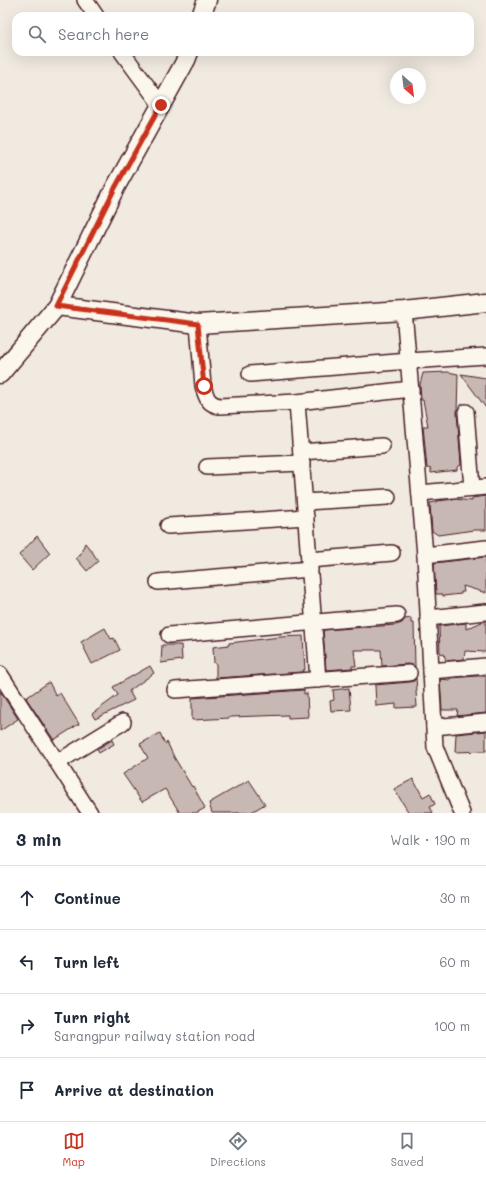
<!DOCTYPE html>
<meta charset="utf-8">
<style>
body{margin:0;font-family:Mali,sans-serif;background:#f6f6f7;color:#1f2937}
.compass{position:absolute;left:390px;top:68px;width:36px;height:36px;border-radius:50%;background:#fff;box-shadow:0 4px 16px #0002;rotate:152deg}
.stop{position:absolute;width:12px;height:12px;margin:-9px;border:3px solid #c8321e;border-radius:50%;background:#fff}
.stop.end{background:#c8321e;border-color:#fff;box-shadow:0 1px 4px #0008}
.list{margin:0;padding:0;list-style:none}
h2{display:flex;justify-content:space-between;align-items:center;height:52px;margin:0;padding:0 16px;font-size:17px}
h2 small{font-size:13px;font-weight:400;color:#747a83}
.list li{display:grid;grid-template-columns:26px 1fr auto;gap:12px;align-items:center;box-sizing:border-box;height:64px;padding:0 16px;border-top:1px solid #e0e1e3}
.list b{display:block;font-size:15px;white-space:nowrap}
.list p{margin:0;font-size:13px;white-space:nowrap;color:#747a83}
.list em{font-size:13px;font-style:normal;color:#747a83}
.icon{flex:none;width:22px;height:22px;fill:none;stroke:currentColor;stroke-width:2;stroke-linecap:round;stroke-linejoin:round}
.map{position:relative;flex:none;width:486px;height:813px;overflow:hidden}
.search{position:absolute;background:#fff;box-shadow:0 4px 16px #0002;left:12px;right:12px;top:12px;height:44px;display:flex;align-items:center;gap:10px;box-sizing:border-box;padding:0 14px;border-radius:12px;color:#747a83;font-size:15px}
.sheet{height:308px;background:#fff}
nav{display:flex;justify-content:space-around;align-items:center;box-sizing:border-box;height:56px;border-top:1px solid #e0e1e3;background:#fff;font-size:11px;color:#747a83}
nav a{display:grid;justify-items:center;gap:2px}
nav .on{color:#c8321e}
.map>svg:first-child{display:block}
.building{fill:#c8b8b3;stroke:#4a1f2b}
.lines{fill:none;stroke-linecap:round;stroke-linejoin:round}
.minor-casing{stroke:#4a1f2b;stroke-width:18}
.tertiary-casing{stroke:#4a1f2b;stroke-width:21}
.minor{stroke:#fbf7ec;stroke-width:15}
.tertiary{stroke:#fbf7ec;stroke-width:18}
.route{stroke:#c8321e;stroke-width:5}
</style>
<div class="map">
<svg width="486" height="813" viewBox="0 0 486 813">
<rect width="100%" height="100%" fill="#f0eae0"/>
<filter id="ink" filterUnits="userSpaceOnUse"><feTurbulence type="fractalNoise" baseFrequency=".025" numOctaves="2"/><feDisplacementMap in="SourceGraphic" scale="8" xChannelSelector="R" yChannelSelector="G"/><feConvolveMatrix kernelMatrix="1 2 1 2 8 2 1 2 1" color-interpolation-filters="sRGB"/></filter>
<g filter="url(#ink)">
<g class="building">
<path d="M 448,372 L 458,374 L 457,413 L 461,465 L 457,467 L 457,470 L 431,473 L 431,469 L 427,468 L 423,426 L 428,426 L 423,400 L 421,400 L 420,384 L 423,373 Z"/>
<path d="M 461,374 L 486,378 L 486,408 Z"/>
<path d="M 486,496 L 486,530 L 474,530 L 438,535 L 432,531 L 430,503 L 436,502 L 437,501 L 455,499 L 472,501 L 472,498 Z"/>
<path d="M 37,536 L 50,553 L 32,570 L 19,555 Z"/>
<path d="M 85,543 L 93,553 L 98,561 L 87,571 L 76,558 L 80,555 Z"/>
<path d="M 486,557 L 486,593 L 463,586 L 464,592 L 461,592 L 461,594 L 443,596 L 442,594 L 436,594 L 434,563 Z"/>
<path d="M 411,618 L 411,623 L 414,623 L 415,667 L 413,665 L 408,664 L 382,666 L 381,650 L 354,650 L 356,666 L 352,666 L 352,668 L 326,670 L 323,630 L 396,625 L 402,623 L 405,619 Z"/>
<path d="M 484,621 L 486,621 L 486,652 L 465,651 L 464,659 L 446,661 L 444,654 L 440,653 L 439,626 L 466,623 L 466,629 Z"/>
<path d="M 105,628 L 111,639 L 114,638 L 120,650 L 92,664 L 81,642 Z"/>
<path d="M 303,636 L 305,670 L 303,670 L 303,672 L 216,678 L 216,664 L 214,663 L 213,647 L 229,645 L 229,643 L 280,637 Z"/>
<path d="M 162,645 L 181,645 L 182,660 L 161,663 Z"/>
<path d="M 150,666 L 154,673 L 129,691 L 134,700 L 95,719 L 92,714 L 118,695 L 113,687 Z"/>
<path d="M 477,676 L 486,676 L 486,713 L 457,716 L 458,710 L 442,710 L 440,679 L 450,680 L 450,678 Z"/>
<path d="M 416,678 L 417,691 L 416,691 L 417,707 L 396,708 L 396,704 L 376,706 L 375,685 L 410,682 L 414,681 Z"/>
<path d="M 49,682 L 56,696 L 60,693 L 79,724 L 54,740 L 26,698 Z"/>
<path d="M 349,688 L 351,710 L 331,711 L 330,701 L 334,700 L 333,690 Z"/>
<path d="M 304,690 L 304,694 L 307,693 L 308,717 L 288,718 L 288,715 L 230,717 L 230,718 L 192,720 L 192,698 Z"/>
<path d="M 0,691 L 18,719 L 0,731 Z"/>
<path d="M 486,731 L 486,751 L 455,752 L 456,734 Z"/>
<path d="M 160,733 L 165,744 L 167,742 L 174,757 L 192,787 L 193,786 L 205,808 L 196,813 L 180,813 L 165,789 L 142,802 L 123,774 L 148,758 L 140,744 Z"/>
<path d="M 112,740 L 114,744 L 99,753 L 97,749 Z"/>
<path d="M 413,779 L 423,797 L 430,793 L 435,804 L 430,807 L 433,813 L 409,813 L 394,789 Z"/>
<path d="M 249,780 L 265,804 L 250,813 L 212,813 L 209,803 Z"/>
</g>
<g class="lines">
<defs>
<g id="minor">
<path d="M 85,0 L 96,16"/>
<path d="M 122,52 L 161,105"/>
<path d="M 404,311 L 425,555 L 435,747 L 462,813"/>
<path d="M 198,324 L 203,386 C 206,396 207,404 220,406 L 297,402 L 411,389"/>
<path d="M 250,374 L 409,361 L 486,356"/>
<path d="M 297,402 L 318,680"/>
<path d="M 466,412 L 472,488"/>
<path d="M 301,452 L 382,446"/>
<path d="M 207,467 L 302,463"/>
<path d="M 420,493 L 486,487"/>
<path d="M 305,502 L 388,497"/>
<path d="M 168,526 L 306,517"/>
<path d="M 425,555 L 486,548"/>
<path d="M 309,560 L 392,553"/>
<path d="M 158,582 L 310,569"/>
<path d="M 428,618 L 486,612"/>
<path d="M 169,635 L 397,615"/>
<path d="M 431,671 L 486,666"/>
<path d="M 0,674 L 90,813"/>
<path d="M 175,690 L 409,673"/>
<path d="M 434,727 L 486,722"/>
<path d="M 58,762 L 123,722"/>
</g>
<g id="tertiary">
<path d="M 201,16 L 207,0"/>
<path d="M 57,306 L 198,324 L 404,311 L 486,302"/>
<path d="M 0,374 L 57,306 L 115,188 L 186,60 L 189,52"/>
</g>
</defs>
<use href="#minor" class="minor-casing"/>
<use href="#tertiary" class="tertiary-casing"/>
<use href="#minor" class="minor"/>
<use href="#tertiary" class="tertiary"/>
</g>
</g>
<g class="lines" filter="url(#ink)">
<path class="route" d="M 161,105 L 115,188 L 56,306 L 198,324 L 204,386"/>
</g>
</svg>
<svg class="compass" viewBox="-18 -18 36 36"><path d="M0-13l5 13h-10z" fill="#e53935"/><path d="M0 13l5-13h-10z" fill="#747a83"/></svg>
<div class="stop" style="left:204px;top:386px"></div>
<div class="stop end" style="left:161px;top:105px"></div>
<div class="search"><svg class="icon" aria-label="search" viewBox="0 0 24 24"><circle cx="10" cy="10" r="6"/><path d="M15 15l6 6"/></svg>Search here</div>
</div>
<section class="sheet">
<h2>3 min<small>Walk · 190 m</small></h2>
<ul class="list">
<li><svg class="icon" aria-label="ahead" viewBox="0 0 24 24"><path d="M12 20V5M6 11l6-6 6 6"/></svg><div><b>Continue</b></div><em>30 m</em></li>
<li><svg class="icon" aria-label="left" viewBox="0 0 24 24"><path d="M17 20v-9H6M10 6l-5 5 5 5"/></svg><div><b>Turn left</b></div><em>60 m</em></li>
<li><svg class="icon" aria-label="right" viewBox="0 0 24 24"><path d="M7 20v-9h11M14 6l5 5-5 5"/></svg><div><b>Turn right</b><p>Sarangpur railway station road</p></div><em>100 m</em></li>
<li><svg class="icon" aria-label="arrive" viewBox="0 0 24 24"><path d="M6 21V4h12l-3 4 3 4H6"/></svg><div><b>Arrive at destination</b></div></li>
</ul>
</section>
<nav>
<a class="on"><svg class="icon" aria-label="map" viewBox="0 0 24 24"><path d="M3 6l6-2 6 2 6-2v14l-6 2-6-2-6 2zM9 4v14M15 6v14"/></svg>Map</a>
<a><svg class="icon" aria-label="directions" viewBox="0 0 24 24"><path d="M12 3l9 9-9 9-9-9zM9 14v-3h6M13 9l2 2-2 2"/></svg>Directions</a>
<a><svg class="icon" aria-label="saved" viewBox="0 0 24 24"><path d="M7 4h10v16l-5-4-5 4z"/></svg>Saved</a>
</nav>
